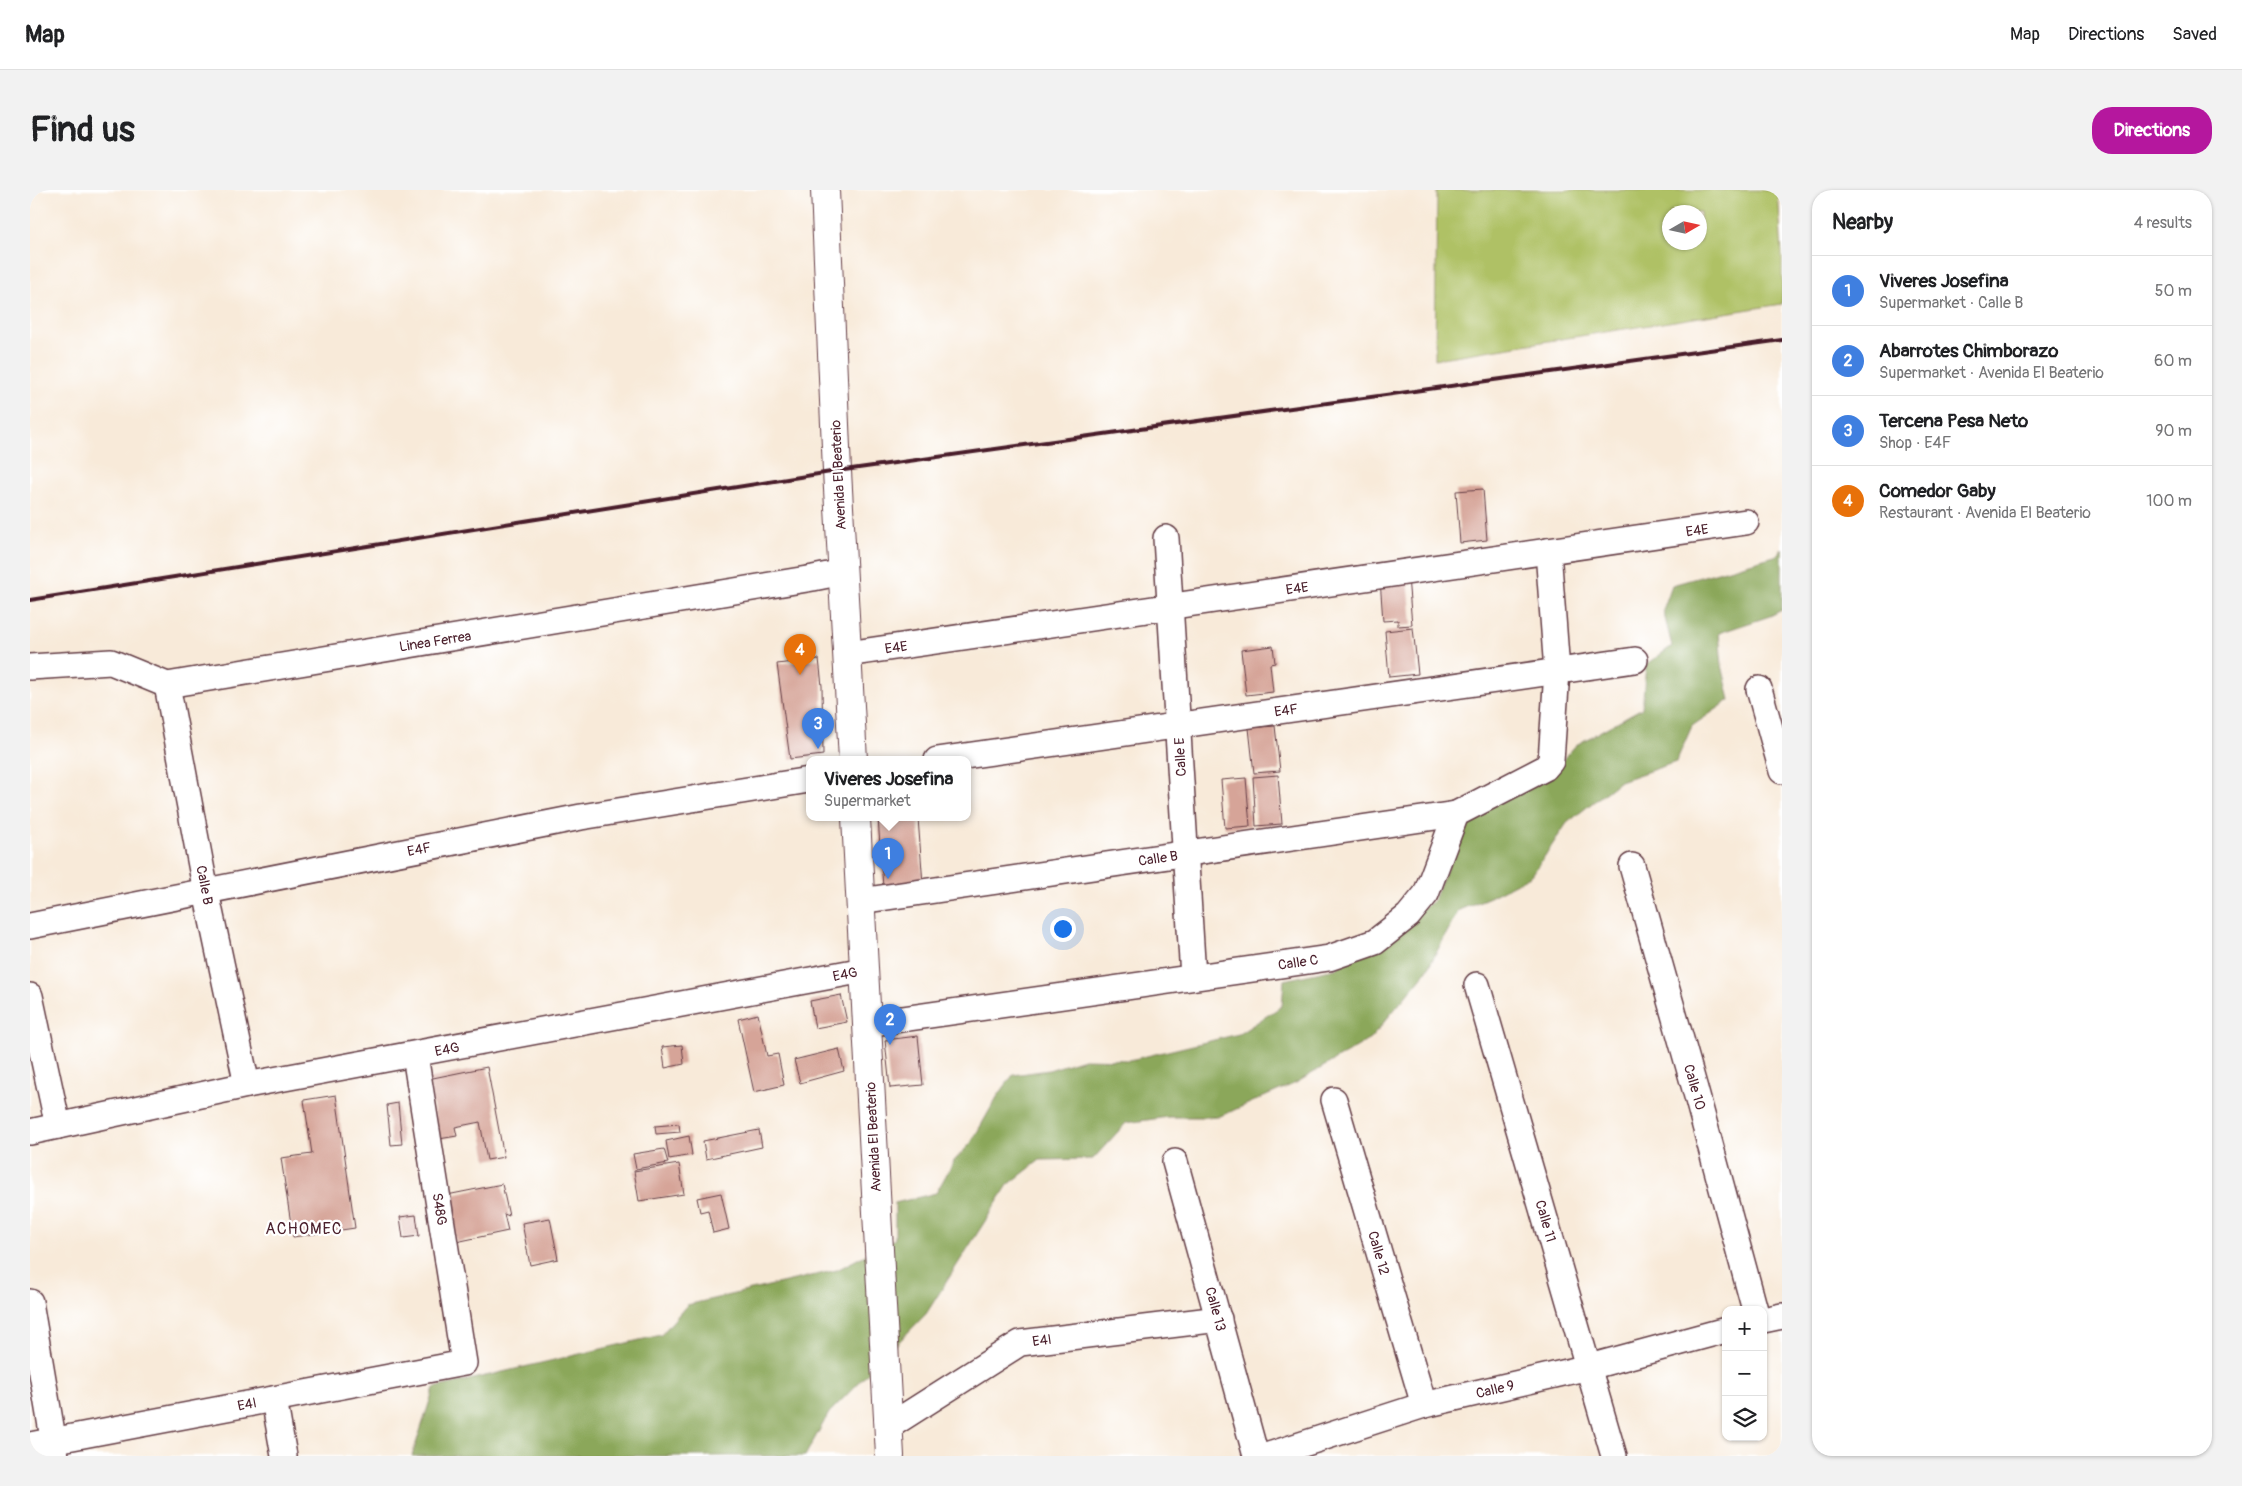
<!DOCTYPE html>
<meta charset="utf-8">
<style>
body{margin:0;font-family:Pangolin,sans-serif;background:#f2f2f2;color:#202124}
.controls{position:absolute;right:15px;bottom:15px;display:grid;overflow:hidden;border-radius:10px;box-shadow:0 1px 4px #0004}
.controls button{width:45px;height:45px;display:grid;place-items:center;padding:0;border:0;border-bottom:1px solid #e0e0e0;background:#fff;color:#202124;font:25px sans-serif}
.compass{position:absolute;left:1632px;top:15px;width:45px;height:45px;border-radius:50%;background:#fff;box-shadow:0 1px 4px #0004;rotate:81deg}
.you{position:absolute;left:1032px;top:738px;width:18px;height:18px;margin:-12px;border:4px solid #fff;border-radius:50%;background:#1a73e8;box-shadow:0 0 0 8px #1a73e833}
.badge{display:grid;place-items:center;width:32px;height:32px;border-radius:50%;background:#b5179e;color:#fff;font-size:16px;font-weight:700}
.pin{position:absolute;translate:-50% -41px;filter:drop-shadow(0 1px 2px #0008)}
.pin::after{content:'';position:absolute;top:26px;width:18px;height:15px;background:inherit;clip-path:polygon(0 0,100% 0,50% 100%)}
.popup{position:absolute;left:776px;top:566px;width:165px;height:65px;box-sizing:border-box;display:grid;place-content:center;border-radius:10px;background:#fff;filter:drop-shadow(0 1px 4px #0005);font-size:16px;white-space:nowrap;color:#757577}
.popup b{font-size:19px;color:#202124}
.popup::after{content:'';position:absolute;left:50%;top:100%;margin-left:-10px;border:10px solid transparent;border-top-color:#fff}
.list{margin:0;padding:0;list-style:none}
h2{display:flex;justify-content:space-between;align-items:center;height:65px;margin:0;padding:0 20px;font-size:21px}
h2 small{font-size:16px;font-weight:400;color:#757577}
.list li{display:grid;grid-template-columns:32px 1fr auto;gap:15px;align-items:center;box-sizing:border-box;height:70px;padding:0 20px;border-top:1px solid #e0e0e0}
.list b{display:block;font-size:19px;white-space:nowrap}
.list p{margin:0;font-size:16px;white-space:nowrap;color:#757577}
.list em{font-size:16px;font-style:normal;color:#757577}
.icon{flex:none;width:28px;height:28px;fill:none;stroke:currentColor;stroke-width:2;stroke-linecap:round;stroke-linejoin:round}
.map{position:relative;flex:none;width:1752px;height:1266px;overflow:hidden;border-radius:20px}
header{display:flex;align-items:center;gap:30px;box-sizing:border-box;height:70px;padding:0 25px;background:#fff;border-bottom:1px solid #e0e0e0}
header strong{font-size:24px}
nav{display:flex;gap:28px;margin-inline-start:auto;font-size:18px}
.intro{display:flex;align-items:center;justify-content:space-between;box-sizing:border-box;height:120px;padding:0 30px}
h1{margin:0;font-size:35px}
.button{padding:12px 22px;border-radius:20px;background:#b5179e;color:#fff;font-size:18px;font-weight:700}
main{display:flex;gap:30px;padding:0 30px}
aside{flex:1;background:#fff;border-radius:20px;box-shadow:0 1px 4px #0004}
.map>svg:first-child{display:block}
.green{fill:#afc165;stroke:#7c7048;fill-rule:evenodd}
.forest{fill:#8ba75a;stroke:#6a6342}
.building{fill:#d6a498}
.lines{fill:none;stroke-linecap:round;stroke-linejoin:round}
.minor-casing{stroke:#643d45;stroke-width:28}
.tertiary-casing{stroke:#643d45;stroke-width:30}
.minor{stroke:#fff;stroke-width:25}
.tertiary{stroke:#fff;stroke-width:28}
.rail{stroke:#4a1f2b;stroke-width:4}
.labels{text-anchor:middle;stroke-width:4.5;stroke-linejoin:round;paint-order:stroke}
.street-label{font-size:14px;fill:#4a1f2b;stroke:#fff}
.quarter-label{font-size:16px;letter-spacing:1px;fill:#4a1f2b;stroke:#fff}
</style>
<header>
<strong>Map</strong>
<nav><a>Map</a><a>Directions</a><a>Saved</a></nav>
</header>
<div class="intro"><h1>Find us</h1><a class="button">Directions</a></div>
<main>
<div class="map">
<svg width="1752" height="1266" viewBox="0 0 1752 1266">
<rect width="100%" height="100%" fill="#fff"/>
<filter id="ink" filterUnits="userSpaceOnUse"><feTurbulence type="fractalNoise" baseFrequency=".02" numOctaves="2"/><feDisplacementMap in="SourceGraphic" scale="10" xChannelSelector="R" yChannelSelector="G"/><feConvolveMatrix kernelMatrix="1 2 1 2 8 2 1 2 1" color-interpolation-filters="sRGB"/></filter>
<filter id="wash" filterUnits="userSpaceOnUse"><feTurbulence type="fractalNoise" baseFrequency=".0096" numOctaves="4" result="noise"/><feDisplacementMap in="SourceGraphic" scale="20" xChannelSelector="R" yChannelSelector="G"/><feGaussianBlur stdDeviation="1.12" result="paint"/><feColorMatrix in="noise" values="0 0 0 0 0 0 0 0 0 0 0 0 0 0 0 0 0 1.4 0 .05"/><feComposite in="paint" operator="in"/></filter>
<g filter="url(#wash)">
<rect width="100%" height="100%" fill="#f8ead9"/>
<path class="green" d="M 1407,0 L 1748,0 L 1752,65 L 1752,114 L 1405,169 ZM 1640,22 L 1670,22 L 1670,52 L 1640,52 Z"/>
<path class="forest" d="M 1752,359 L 1752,420 L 1740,426 L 1689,443 L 1692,475 L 1700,510 L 1662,536 L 1646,572 L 1590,591 L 1537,633 L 1502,685 L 1460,707 L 1429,720 L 1396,782 L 1340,849 L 1266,893 L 1188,927 L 1138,927 L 1096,933 L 1063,969 L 1010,970 L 978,995 L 896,1124 L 799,1223 L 775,1266 L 382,1266 L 404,1198 L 631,1145 L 657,1115 L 807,1080 L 865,1049 L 865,1013 L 906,1003 L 924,971 L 941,953 L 967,907 L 983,885 L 1019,880 L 1054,869 L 1100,870 L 1209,844 L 1252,816 L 1254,790 L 1305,779 L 1403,711 L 1439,627 L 1518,587 L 1546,555 L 1612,518 L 1616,475 L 1642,456 L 1633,420 L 1642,395 L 1748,365 Z"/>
<g id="blocks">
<g class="building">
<path d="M 1453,299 L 1457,350 L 1430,353 L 1426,301 Z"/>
<path d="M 1378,387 L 1382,435 L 1368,436 L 1368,430 L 1353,431 L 1350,389 Z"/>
<path d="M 1383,438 L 1388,484 L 1359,487 L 1355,441 Z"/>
<path d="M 1243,456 L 1245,473 L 1240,474 L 1243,502 L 1216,505 L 1211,460 Z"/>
<path d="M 789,469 L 792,496 L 793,565 L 760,569 L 747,474 Z"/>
<path d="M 1245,536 L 1250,581 L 1224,583 L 1219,538 Z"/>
<path d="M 1248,585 L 1252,634 L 1226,636 L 1223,587 Z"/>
<path d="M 1216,588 L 1220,636 L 1195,638 L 1191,590 Z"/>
<path d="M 848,628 L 888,628 L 893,694 L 853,697 Z"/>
<path d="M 811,805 L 817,832 L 785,838 L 780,811 Z"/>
<path d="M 728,824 L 737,866 L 748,864 L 754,895 L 724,902 L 708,829 Z"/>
<path d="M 888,846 L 893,895 L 860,898 L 855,850 Z"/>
<path d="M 652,855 L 654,874 L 635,878 L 632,857 Z"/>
<path d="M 809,859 L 814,881 L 770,893 L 764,870 Z"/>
<path d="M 457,877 L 474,967 L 457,970 L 450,932 L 425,937 L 427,946 L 409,949 L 398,889 Z"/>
<path d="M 306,905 L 325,1038 L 263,1047 L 251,968 L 282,964 L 274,910 Z"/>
<path d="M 368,913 L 372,954 L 361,955 L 357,915 Z"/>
<path d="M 649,934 L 650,942 L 626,944 L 625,936 Z"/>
<path d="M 729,940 L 732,957 L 676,969 L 673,951 Z"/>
<path d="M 659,946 L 662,965 L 639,969 L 636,951 Z"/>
<path d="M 634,959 L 638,973 L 606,979 L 603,964 Z"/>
<path d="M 649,974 L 654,1004 L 609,1011 L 604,981 Z"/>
<path d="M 472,994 L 479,1026 L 474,1024 L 478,1041 L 426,1052 L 417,1005 Z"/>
<path d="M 691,1003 L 699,1039 L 683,1043 L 678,1020 L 670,1022 L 667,1008 Z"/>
<path d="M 386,1025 L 389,1046 L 373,1048 L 370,1027 Z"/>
<path d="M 520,1028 L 528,1069 L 500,1075 L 492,1033 Z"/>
</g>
</g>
</g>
<g filter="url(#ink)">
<use href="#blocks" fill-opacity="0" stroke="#643d45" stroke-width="1"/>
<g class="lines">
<defs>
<g id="minor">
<path d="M 1136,348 L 1163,787"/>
<path d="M 817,464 L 1716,332"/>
<path d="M 0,477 L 81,472 L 137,495 L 783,388 L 813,382"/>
<path d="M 137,495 L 176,702 L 217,895"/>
<path d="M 1729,499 L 1752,581"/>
<path d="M 907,570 L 1605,470"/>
<path d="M 1602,676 L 1665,899 L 1725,1120"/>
<path d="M 830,711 L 1426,624"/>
<path d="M 0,736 L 551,627 L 779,590"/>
<path d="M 1447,795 L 1584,1266"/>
<path d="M 0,806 L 28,936"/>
<path d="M 837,834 L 1299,768 L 1345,752 L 1378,726 L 1396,704 L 1426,624 L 1515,578 L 1521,571 L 1527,481 L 1518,361"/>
<path d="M 1304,910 L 1394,1215"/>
<path d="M 0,942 L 217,895 L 834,780"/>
<path d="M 1145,972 L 1226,1266"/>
<path d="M 0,1112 L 26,1266"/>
<path d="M 1733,1130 L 1752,1126"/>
<path d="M 244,1209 L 254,1266"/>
<path d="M 858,1237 L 990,1153 L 1189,1129"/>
<path d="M 0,1255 L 434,1173 L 385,865"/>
<path d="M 1236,1266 L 1394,1215 L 1559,1177 L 1696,1140"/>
</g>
<g id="tertiary">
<path d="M 795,0 L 807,281 L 823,570"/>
<path d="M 826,628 L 860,1266"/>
</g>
</defs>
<use href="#minor" class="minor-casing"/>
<use href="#tertiary" class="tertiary-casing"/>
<use href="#minor" class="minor"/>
<use href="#tertiary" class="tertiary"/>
<path class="rail" d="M 0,410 L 807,281 L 1752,150"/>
</g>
</g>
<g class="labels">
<g class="street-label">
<text transform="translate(808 285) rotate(-93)" y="5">Avenida El Beaterio</text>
<text transform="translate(1667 340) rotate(-8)" y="5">E4E</text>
<text transform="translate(1267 398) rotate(-8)" y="5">E4E</text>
<text transform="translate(405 451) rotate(-9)" y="5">Linea Ferrea</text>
<text transform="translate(866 457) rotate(-8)" y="5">E4E</text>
<text transform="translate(1256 520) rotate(-8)" y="5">E4F</text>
<text transform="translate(1150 567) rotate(-93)" y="5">Calle E</text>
<text transform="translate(389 659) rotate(-11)" y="5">E4F</text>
<text transform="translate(1128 668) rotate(-8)" y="5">Calle B</text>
<text transform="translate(175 695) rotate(79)" y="5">Calle B</text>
<text transform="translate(1268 772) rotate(-8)" y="5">Calle C</text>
<text transform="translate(815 784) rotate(-11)" y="5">E4G</text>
<text transform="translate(417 859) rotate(-11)" y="5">E4G</text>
<text transform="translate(1665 897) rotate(74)" y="5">Calle 10</text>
<text transform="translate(843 947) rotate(-93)" y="5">Avenida El Beaterio</text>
<text transform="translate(410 1019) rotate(81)" y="5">S48G</text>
<text transform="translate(1516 1031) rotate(74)" y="5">Calle 11</text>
<text transform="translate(1349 1063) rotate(74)" y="5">Calle 12</text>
<text transform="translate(1186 1119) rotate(75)" y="5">Calle 13</text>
<text transform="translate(1012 1150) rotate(-8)" y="5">E4I</text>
<text transform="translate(1465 1199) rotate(-13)" y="5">Calle 9</text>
<text transform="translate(217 1214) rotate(-11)" y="5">E4I</text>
</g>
<g class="quarter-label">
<text x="274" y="1044">ACHOMEC</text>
</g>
</g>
</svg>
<div class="controls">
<button>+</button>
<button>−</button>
<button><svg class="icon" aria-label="layers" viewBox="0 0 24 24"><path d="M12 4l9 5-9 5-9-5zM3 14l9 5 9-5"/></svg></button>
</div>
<svg class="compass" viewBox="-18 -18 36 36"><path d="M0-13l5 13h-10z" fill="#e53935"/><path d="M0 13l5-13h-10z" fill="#757577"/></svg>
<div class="you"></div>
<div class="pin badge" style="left:858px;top:689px;background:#3f7fe0">1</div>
<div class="popup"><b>Viveres Josefina</b>Supermarket</div>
<div class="pin badge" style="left:860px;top:855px;background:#3f7fe0">2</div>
<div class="pin badge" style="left:788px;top:559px;background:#3f7fe0">3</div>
<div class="pin badge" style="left:770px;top:485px;background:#e8710a">4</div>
</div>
<aside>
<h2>Nearby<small>4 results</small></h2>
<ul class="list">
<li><span class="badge" style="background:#3f7fe0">1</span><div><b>Viveres Josefina</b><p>Supermarket · Calle B</p></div><em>50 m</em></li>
<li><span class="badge" style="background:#3f7fe0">2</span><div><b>Abarrotes Chimborazo</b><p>Supermarket · Avenida El Beaterio</p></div><em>60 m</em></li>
<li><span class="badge" style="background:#3f7fe0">3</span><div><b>Tercena Pesa Neto</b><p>Shop · E4F</p></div><em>90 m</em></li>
<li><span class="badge" style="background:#e8710a">4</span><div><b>Comedor Gaby</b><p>Restaurant · Avenida El Beaterio</p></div><em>100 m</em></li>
</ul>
</aside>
</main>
